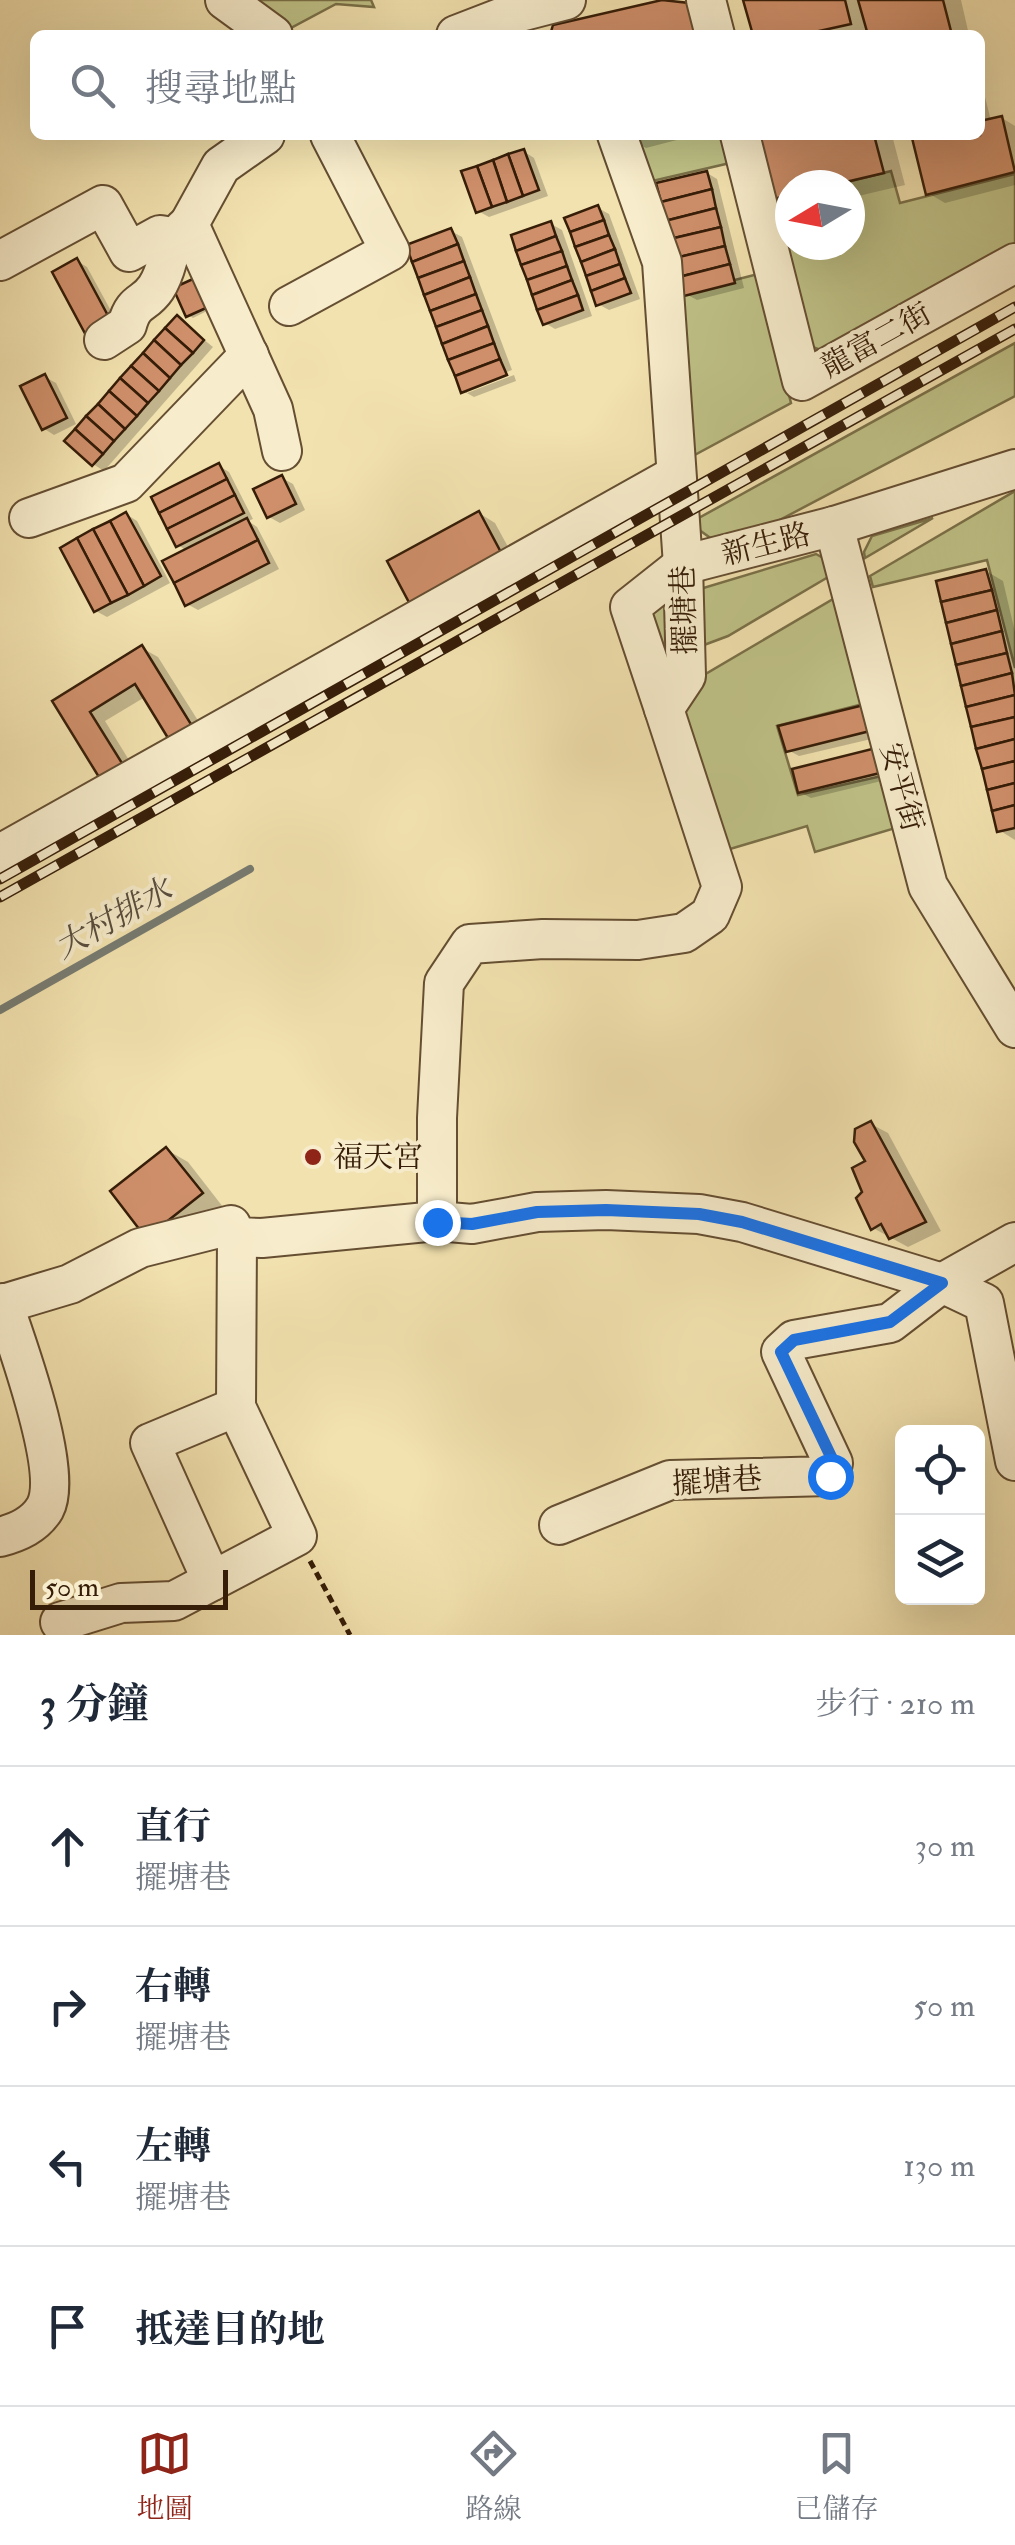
<!DOCTYPE html>
<html lang="zh-TW">
<meta charset="utf-8">
<style>
body{margin:0;font-family:"IM FELL Double Pica","Noto Serif TC",serif;background:#f6f6f7;color:#1f2937}
.controls{position:absolute;right:30px;bottom:30px;display:grid;overflow:hidden;border-radius:15px;box-shadow:0 10px 40px #0002}
.controls button{width:90px;height:90px;display:grid;place-items:center;padding:0;border:0;border-bottom:2px solid #e0e1e3;background:#fff;color:#1f2937;font:50px sans-serif}
.compass{position:absolute;left:775px;top:170px;width:90px;height:90px;border-radius:50%;background:#fff;box-shadow:0 10px 40px #0002;rotate:260deg}
.scale{position:absolute;left:30px;bottom:25px;width:198px;box-sizing:border-box;padding-left:10px;border:5px solid #361d08;border-top:0;font-size:28px;line-height:35px;white-space:nowrap;color:#361d08;-webkit-text-stroke:8px #f7eccb;paint-order:stroke}
.stop{position:absolute;width:30px;height:30px;margin:-22px;border:8px solid #1a73e8;border-radius:50%;background:#fff}
.stop.end{background:#1a73e8;border-color:#fff;box-shadow:0 2px 10px #0008}
.list{margin:0;padding:0;list-style:none}
h2{display:flex;justify-content:space-between;align-items:center;height:130px;margin:0;padding:0 40px;font-size:42px}
h2 small{font-size:32px;font-weight:400;color:#747a83}
.list li{display:grid;grid-template-columns:65px 1fr auto;gap:30px;align-items:center;box-sizing:border-box;height:160px;padding:0 40px;border-top:2px solid #e0e1e3}
.list b{display:block;font-size:38px;white-space:nowrap}
.list p{margin:0;font-size:32px;white-space:nowrap;color:#747a83}
.list em{font-size:32px;font-style:normal;color:#747a83}
.icon{flex:none;width:55px;height:55px;fill:none;stroke:currentColor;stroke-width:2;stroke-linecap:round;stroke-linejoin:round}
.map{position:relative;flex:none;width:1015px;height:1635px;overflow:hidden}
.search{position:absolute;background:#fff;box-shadow:0 10px 40px #0002;left:30px;right:30px;top:30px;height:110px;display:flex;align-items:center;gap:25px;box-sizing:border-box;padding:0 35px;border-radius:15px;color:#747a83;font-size:38px}
.sheet{height:770px;background:#fff}
nav{display:flex;justify-content:space-around;align-items:center;box-sizing:border-box;height:140px;border-top:2px solid #e0e1e3;background:#fff;font-size:28px;color:#747a83}
nav a{display:grid;justify-items:center;gap:5px}
nav .on{color:#8f2418}
.map>svg:first-child{display:block}
.green{fill:#bfc287;stroke:#7a7048;stroke-width:2.5}
.shadow{fill:#0003}
.lines{fill:none;stroke-linecap:round;stroke-linejoin:round}
.stream{stroke:#777b71;stroke-width:8}
.building{fill:#ce8f6a;stroke:#361d08;stroke-width:2.5}
.minor-casing{stroke:#654e32;stroke-width:42}
.path{stroke:#361d08;stroke-width:5;stroke-dasharray:8 5;stroke-linecap:butt}
.minor{stroke:#f7eccb;stroke-width:38}
.rail-casing{stroke:#361d08;stroke-width:11}
.rail{stroke:#f7eccb;stroke-width:8;stroke-dasharray:22;stroke-linecap:butt}
.route{stroke:#1a73e8;stroke-width:12}
.poi-dot{fill:#8f2418;stroke:#f7eccb;stroke-width:4}
.labels{text-anchor:middle;stroke-width:8;stroke-linejoin:round;paint-order:stroke}
.street-label{font-size:30px;fill:#361d08;stroke:#f7eccb}
.poi-label{font-size:30px;fill:#361d08;stroke:#f7eccb;text-anchor:start}
.water-label{font-size:32px;font-style:italic;fill:#564c3d;stroke:#f7eccb}
</style>
<div class="map">
<svg width="1015" height="1635" viewBox="0 0 1015 1635">
<rect width="100%" height="100%" fill="#f2e2af"/>
<filter id="stains"><feTurbulence type="fractalNoise" baseFrequency=".002" numOctaves="4"/><feColorMatrix values="0 0 0 0 .2 0 0 0 0 .09 0 0 0 0 .02 0 0 0 .5 -.17"/></filter>
<radialGradient id="worn" r=".72"><stop offset=".6" stop-color="#630" stop-opacity="0"/><stop offset="1" stop-color="#630" stop-opacity=".3"/></radialGradient>
<g class="green">
<path d="M 239,0 L 371,0 L 374,7 L 336,4 L 287,30 Z"/>
<path d="M 640,135 L 723,135 L 730,163 L 648,182 L 623,139 Z"/>
<path d="M 891,171 L 900,203 L 1015,174 L 1015,252 L 831,354 L 810,346 L 773,200 L 790,196 L 790,245 L 850,245 L 850,185 L 835,185 Z"/>
<path d="M 758,274 L 791,403 L 689,458 L 676,295 Z"/>
<path d="M 1015,343 L 1015,396 L 772,524 L 716,542 L 698,529 L 697,519 Z"/>
<path d="M 1015,491 L 1015,668 L 987,560 L 873,587 L 870,576 Z"/>
<path d="M 933,518 L 865,558 L 864,552 L 872,536 Z"/>
<path d="M 816,554 L 832,563 L 835,573 L 728,636 L 656,663 L 649,608 L 657,602 Z"/>
<path d="M 840,595 L 867,703 L 777,726 L 798,795 L 886,775 L 899,827 L 815,852 L 807,826 L 720,852 L 663,685 L 702,676 Z"/>
</g>
<g class="shadow">
<path d="M 746,0 L 961,0 L 969,35 L 870,35 L 869,32 L 856,35 L 755,35 Z"/>
<path d="M 980,77 L 991,121 L 1002,118 L 1015,126 L 1015,185 L 945,203 L 928,193 L 915,138 L 909,135 L 980,135 Z"/>
<path d="M 623,135 L 696,135 L 646,148 Z"/>
<path d="M 761,135 L 892,135 L 905,185 L 850,198 L 850,185 L 790,185 L 790,205 L 776,197 Z"/>
<path d="M 523,151 L 534,158 L 548,196 L 489,217 L 478,211 Z"/>
<path d="M 707,173 L 717,179 L 744,288 L 697,300 L 686,294 Z"/>
<path d="M 598,208 L 609,214 L 640,299 L 609,310 L 598,304 Z"/>
<path d="M 551,224 L 562,230 L 592,316 L 555,329 L 545,323 Z"/>
<path d="M 451,231 L 462,237 L 512,370 L 467,388 L 467,393 L 514,375 L 516,381 L 474,397 L 463,391 Z"/>
<path d="M 77,261 L 87,267 L 122,331 L 55,273 Z"/>
<path d="M 192,282 L 197,284 L 209,310 L 193,318 L 188,315 Z"/>
<path d="M 177,318 L 213,347 L 104,471 L 93,464 Z"/>
<path d="M 45,377 L 56,383 L 76,424 L 54,435 L 43,428 Z"/>
<path d="M 219,466 L 229,472 L 253,519 L 248,521 L 257,527 L 279,569 L 198,610 L 187,604 L 187,551 L 178,545 Z"/>
<path d="M 282,478 L 293,484 L 305,510 L 280,523 L 269,517 Z"/>
<path d="M 479,513 L 495,523 L 519,567 L 431,616 Z"/>
<path d="M 126,514 L 137,521 L 170,583 L 107,617 L 96,611 Z"/>
<path d="M 986,571 L 1003,581 L 1015,632 L 1015,840 L 999,830 Z"/>
<path d="M 142,648 L 158,657 L 209,738 L 145,697 L 105,721 L 140,778 L 120,790 L 55,702 Z"/>
<path d="M 867,707 L 884,736 L 799,756 L 788,750 Z"/>
<path d="M 879,750 L 894,778 L 811,798 L 800,792 Z"/>
<path d="M 871,1124 L 888,1133 L 941,1231 L 908,1247 L 873,1228 L 865,1193 Z"/>
<path d="M 167,1150 L 188,1162 L 223,1207 L 170,1249 L 148,1236 Z"/>
</g>
<g class="lines">
<path class="stream" d="M 0,1010 L 250,869"/>
</g>
<g class="building">
<path d="M 662,0 L 689,3 L 698,35 L 550,35 L 553,25 Z"/>
<path d="M 743,0 L 845,0 L 851,24 L 801,35 L 753,35 Z"/>
<path d="M 858,0 L 943,0 L 952,35 L 868,35 Z"/>
<path d="M 1002,116 L 1015,172 L 926,195 L 912,138 L 980,135 L 980,121 Z"/>
<path d="M 758,135 L 874,135 L 884,173 L 833,185 L 790,185 L 790,195 L 774,199 Z"/>
<path d="M 524,149 L 539,190 L 523,196 L 508,154 Z"/>
<path d="M 508,154 L 523,196 L 507,202 L 493,160 Z"/>
<path d="M 493,160 L 507,202 L 492,207 L 477,166 Z"/>
<path d="M 477,166 L 492,207 L 476,213 L 461,171 Z"/>
<path d="M 707,171 L 712,189 L 661,202 L 656,183 Z"/>
<path d="M 712,189 L 716,208 L 665,221 L 661,202 Z"/>
<path d="M 598,205 L 604,220 L 570,232 L 564,218 Z"/>
<path d="M 716,208 L 721,227 L 670,239 L 665,221 Z"/>
<path d="M 604,220 L 609,235 L 575,247 L 570,232 Z"/>
<path d="M 551,221 L 556,236 L 516,251 L 511,235 Z"/>
<path d="M 721,227 L 725,246 L 675,258 L 670,239 Z"/>
<path d="M 451,228 L 458,244 L 412,262 L 406,245 Z"/>
<path d="M 609,235 L 615,249 L 581,262 L 575,247 Z"/>
<path d="M 556,236 L 562,251 L 521,265 L 516,251 Z"/>
<path d="M 458,244 L 464,261 L 418,278 L 412,262 Z"/>
<path d="M 725,246 L 730,264 L 679,277 L 675,258 Z"/>
<path d="M 615,249 L 620,264 L 586,276 L 581,262 Z"/>
<path d="M 562,251 L 567,266 L 527,280 L 521,265 Z"/>
<path d="M 77,258 L 113,325 L 88,339 L 52,272 Z"/>
<path d="M 464,261 L 470,277 L 424,295 L 418,278 Z"/>
<path d="M 620,264 L 625,278 L 591,291 L 586,276 Z"/>
<path d="M 730,264 L 735,283 L 684,296 L 679,277 Z"/>
<path d="M 567,266 L 572,280 L 532,295 L 527,280 Z"/>
<path d="M 470,277 L 476,294 L 430,311 L 424,295 Z"/>
<path d="M 625,278 L 631,293 L 596,306 L 591,291 Z"/>
<path d="M 193,279 L 206,308 L 186,317 L 173,288 Z"/>
<path d="M 572,280 L 578,295 L 537,310 L 532,295 Z"/>
<path d="M 476,294 L 482,310 L 436,327 L 430,311 Z"/>
<path d="M 578,295 L 583,310 L 543,325 L 537,310 Z"/>
<path d="M 482,310 L 488,326 L 442,344 L 436,327 Z"/>
<path d="M 177,315 L 204,340 L 193,353 L 165,328 Z"/>
<path d="M 488,326 L 494,343 L 448,360 L 442,344 Z"/>
<path d="M 165,328 L 193,353 L 181,365 L 154,340 Z"/>
<path d="M 154,340 L 181,365 L 170,378 L 143,353 Z"/>
<path d="M 494,343 L 500,359 L 455,376 L 448,360 Z"/>
<path d="M 143,353 L 170,378 L 159,391 L 131,366 Z"/>
<path d="M 500,359 L 507,375 L 461,393 L 455,376 Z"/>
<path d="M 131,366 L 159,391 L 148,403 L 120,378 Z"/>
<path d="M 45,374 L 67,418 L 42,430 L 20,386 Z"/>
<path d="M 120,378 L 148,403 L 137,416 L 109,391 Z"/>
<path d="M 109,391 L 137,416 L 125,429 L 98,404 Z"/>
<path d="M 98,404 L 125,429 L 114,441 L 86,416 Z"/>
<path d="M 86,416 L 114,441 L 103,454 L 75,429 Z"/>
<path d="M 75,429 L 103,454 L 92,466 L 64,441 Z"/>
<path d="M 219,463 L 227,479 L 159,513 L 151,497 Z"/>
<path d="M 282,475 L 296,504 L 267,518 L 253,489 Z"/>
<path d="M 227,479 L 235,495 L 167,529 L 159,513 Z"/>
<path d="M 235,495 L 244,513 L 176,547 L 167,529 Z"/>
<path d="M 479,511 L 504,558 L 412,608 L 387,561 Z"/>
<path d="M 126,512 L 161,576 L 144,586 L 110,521 Z"/>
<path d="M 247,518 L 258,540 L 174,583 L 162,561 Z"/>
<path d="M 110,521 L 144,586 L 128,595 L 93,529 Z"/>
<path d="M 93,529 L 128,595 L 111,603 L 77,538 Z"/>
<path d="M 77,538 L 111,603 L 94,612 L 60,548 Z"/>
<path d="M 258,540 L 269,563 L 185,606 L 174,583 Z"/>
<path d="M 986,569 L 992,590 L 941,602 L 936,581 Z"/>
<path d="M 992,590 L 997,610 L 946,623 L 941,602 Z"/>
<path d="M 997,610 L 1002,631 L 951,644 L 946,623 Z"/>
<path d="M 1002,631 L 1007,653 L 956,665 L 951,644 Z"/>
<path d="M 142,645 L 194,729 L 171,743 L 135,684 L 90,712 L 125,768 L 102,782 L 52,701 Z"/>
<path d="M 1007,653 L 1012,673 L 961,686 L 956,665 Z"/>
<path d="M 1012,673 L 1015,695 L 966,707 L 961,686 Z"/>
<path d="M 1015,695 L 1015,717 L 971,727 L 966,707 Z"/>
<path d="M 868,704 L 874,730 L 786,752 L 778,726 Z"/>
<path d="M 1015,717 L 1015,739 L 976,749 L 971,727 Z"/>
<path d="M 1015,739 L 1015,761 L 982,769 L 976,749 Z"/>
<path d="M 880,747 L 884,772 L 798,793 L 792,769 Z"/>
<path d="M 1015,761 L 1015,783 L 987,790 L 982,769 Z"/>
<path d="M 1015,783 L 1015,805 L 992,811 L 987,790 Z"/>
<path d="M 1015,805 L 1015,828 L 997,832 L 992,811 Z"/>
<path d="M 871,1121 L 926,1222 L 889,1239 L 881,1224 L 871,1230 L 856,1198 L 862,1192 L 852,1168 L 865,1161 L 854,1142 L 855,1129 Z"/>
<path d="M 166,1147 L 203,1193 L 146,1238 L 110,1191 Z"/>
</g>
<g class="lines">
<defs>
<g id="minor">
<path d="M 225,0 L 273,35"/>
<path d="M 706,0 L 715,35"/>
<path d="M 456,35 L 508,15 L 566,0"/>
<path d="M 265,135 L 221,166 L 189,224 L 273,409 L 282,451"/>
<path d="M 740,135 L 802,381 L 1015,263"/>
<path d="M 0,261 L 103,205 L 129,252 L 160,235 L 173,237"/>
<path d="M 289,306 L 390,251 L 330,135"/>
<path d="M 104,340 L 127,325 C 134,299 144,306 156,288 C 172,264 164,244 189,224"/>
<path d="M 29,518 L 126,483 L 249,355"/>
<path d="M 834,526 L 928,886 L 1015,1028"/>
<path d="M 664,709 L 630,607 L 683,565 L 834,526 L 1015,469"/>
<path d="M 0,854 L 676,475"/>
<path d="M 437,1221 L 437,1118 L 444,983 L 470,944 L 543,939 L 638,940 L 684,933 L 710,915 L 722,887 L 664,709 L 686,676 L 683,565 L 662,262 L 617,135"/>
<path d="M 0,1305 L 70,1284 L 140,1248 L 231,1225 L 237,1237 L 262,1238 L 437,1221 L 472,1224 L 537,1212 L 606,1210 L 699,1214 L 742,1222 L 942,1283 L 984,1303 L 1015,1461"/>
<path d="M 559,1525 L 670,1480 L 830,1476 L 833,1463 L 781,1352 L 794,1340 L 890,1323 L 942,1283 L 1015,1242"/>
<path d="M 0,1537 C 18,1532 35,1525 45,1508 C 64,1472 17,1344 3,1303"/>
<path d="M 212,1581 L 150,1443 L 236,1407"/>
<path d="M 60,1622 L 121,1603 L 174,1601 L 297,1536 L 236,1407 L 237,1237"/>
</g>
</defs>
<use href="#minor" class="minor-casing"/>
<path class="path" d="M 310,1561 L 350,1635"/>
<use href="#minor" class="minor"/>
<defs>
<g id="rail">
<path d="M 0,879 L 1015,307"/>
<path d="M 0,897 L 1015,329"/>
</g>
</defs>
<use href="#rail" class="rail-casing"/>
<use href="#rail" class="rail"/>
</g>
<g class="lines">
<path class="route" d="M 437,1222 L 472,1224 L 537,1212 L 606,1210 L 699,1214 L 742,1222 L 942,1283 L 890,1322 L 794,1340 L 781,1352 L 834,1463 L 830,1476"/>
</g>
<circle class="poi-dot" cx="313" cy="1157" r="10"/>
<g class="labels">
<g class="street-label">
<text transform="translate(876 340) rotate(-29)" y="10">龍富二街</text>
<text transform="translate(766 544) rotate(-14)" y="10">新生路</text>
<text transform="translate(684 610) rotate(-92)" y="10">擺塘巷</text>
<text transform="translate(902 787) rotate(75)" y="10">安平街</text>
<text transform="translate(717 1481) rotate(-4)" y="10">擺塘巷</text>
</g>
<g class="poi-label">
<text x="333" y="1167">福天宮</text>
</g>
<g class="water-label">
<text transform="translate(113 918) rotate(-29)" y="11">大村排水</text>
</g>
</g>
<rect width="100%" height="100%" filter="url(#stains)"/>
<rect width="100%" height="100%" fill="url(#worn)"/>
</svg>
<div class="controls">
<button><svg class="icon" aria-label="locate" viewBox="0 0 24 24"><circle cx="12" cy="12" r="6"/><path d="M12 2v4M12 18v4M2 12h4M18 12h4"/></svg></button>
<button><svg class="icon" aria-label="layers" viewBox="0 0 24 24"><path d="M12 4l9 5-9 5-9-5zM3 14l9 5 9-5"/></svg></button>
</div>
<svg class="compass" viewBox="-18 -18 36 36"><path d="M0-13l5 13h-10z" fill="#e53935"/><path d="M0 13l5-13h-10z" fill="#747a83"/></svg>
<div class="scale">50 m</div>
<div class="stop" style="left:830px;top:1476px"></div>
<div class="stop end" style="left:437px;top:1222px"></div>
<div class="search"><svg class="icon" aria-label="search" viewBox="0 0 24 24"><circle cx="10" cy="10" r="6"/><path d="M15 15l6 6"/></svg>搜尋地點</div>
</div>
<section class="sheet">
<h2>3 分鐘<small>步行 · 210 m</small></h2>
<ul class="list">
<li><svg class="icon" aria-label="ahead" viewBox="0 0 24 24"><path d="M12 20V5M6 11l6-6 6 6"/></svg><div><b>直行</b><p>擺塘巷</p></div><em>30 m</em></li>
<li><svg class="icon" aria-label="right" viewBox="0 0 24 24"><path d="M7 20v-9h11M14 6l5 5-5 5"/></svg><div><b>右轉</b><p>擺塘巷</p></div><em>50 m</em></li>
<li><svg class="icon" aria-label="left" viewBox="0 0 24 24"><path d="M17 20v-9H6M10 6l-5 5 5 5"/></svg><div><b>左轉</b><p>擺塘巷</p></div><em>130 m</em></li>
<li><svg class="icon" aria-label="arrive" viewBox="0 0 24 24"><path d="M6 21V4h12l-3 4 3 4H6"/></svg><div><b>抵達目的地</b></div></li>
</ul>
</section>
<nav>
<a class="on"><svg class="icon" aria-label="map" viewBox="0 0 24 24"><path d="M3 6l6-2 6 2 6-2v14l-6 2-6-2-6 2zM9 4v14M15 6v14"/></svg>地圖</a>
<a><svg class="icon" aria-label="directions" viewBox="0 0 24 24"><path d="M12 3l9 9-9 9-9-9zM9 14v-3h6M13 9l2 2-2 2"/></svg>路線</a>
<a><svg class="icon" aria-label="saved" viewBox="0 0 24 24"><path d="M7 4h10v16l-5-4-5 4z"/></svg>已儲存</a>
</nav>
